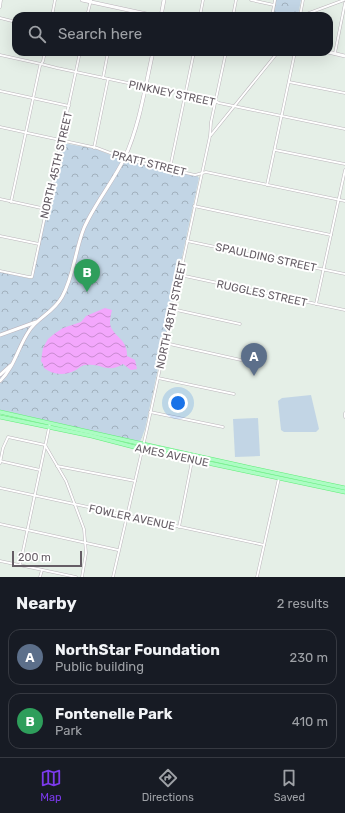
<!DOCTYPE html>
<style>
body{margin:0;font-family:Rubik,sans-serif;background:#242831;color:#f1f3f6}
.scale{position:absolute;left:12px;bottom:10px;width:70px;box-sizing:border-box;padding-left:4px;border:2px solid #655d65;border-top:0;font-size:11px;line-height:14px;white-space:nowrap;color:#655d65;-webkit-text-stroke:3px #fff;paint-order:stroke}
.you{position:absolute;left:178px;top:403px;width:14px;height:14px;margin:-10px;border:3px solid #fff;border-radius:50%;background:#1a73e8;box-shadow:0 0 0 6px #1a73e833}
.badge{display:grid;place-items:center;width:26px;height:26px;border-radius:50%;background:#7c3aed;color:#fff;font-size:13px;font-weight:700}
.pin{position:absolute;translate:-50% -33px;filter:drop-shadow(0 1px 2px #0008)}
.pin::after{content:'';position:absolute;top:21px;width:14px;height:12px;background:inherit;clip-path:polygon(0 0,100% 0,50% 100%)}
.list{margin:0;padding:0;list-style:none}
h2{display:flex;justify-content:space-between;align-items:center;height:52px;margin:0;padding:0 16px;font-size:17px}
h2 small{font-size:13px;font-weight:400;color:#9ea1a6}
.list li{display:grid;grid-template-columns:26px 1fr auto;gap:12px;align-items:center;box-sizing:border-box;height:56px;margin:0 8px 8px;padding:0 8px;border:1px solid #363941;border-radius:12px}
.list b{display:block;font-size:15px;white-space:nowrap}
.list p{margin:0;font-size:13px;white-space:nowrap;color:#9ea1a6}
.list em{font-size:13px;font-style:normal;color:#9ea1a6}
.icon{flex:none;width:22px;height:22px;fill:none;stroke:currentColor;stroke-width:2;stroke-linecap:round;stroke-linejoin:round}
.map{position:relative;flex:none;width:345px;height:577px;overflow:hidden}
.search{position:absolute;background:#171b24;box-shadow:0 4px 16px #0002;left:12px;right:12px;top:12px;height:44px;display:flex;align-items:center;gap:10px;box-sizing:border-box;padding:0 14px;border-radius:12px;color:#9ea1a6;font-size:15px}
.sheet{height:180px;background:#171b24}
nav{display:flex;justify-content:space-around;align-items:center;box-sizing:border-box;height:56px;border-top:1px solid #363941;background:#171b24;font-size:11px;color:#9ea1a6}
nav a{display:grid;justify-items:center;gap:2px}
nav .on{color:#7c3aed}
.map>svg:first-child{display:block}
.grass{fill:#c2d5e5}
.park{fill:url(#park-crowns)}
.water{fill:url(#water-waves)}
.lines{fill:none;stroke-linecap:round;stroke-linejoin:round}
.street-casing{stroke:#bbb5bb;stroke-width:3}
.secondary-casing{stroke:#bcb4bc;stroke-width:4}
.primary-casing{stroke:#5fed77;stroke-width:4.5}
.street{stroke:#fff;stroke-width:2}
.secondary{stroke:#fff;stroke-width:3}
.primary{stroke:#acfcc3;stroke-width:3.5}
.labels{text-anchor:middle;stroke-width:4;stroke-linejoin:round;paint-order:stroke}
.street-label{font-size:11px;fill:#655d65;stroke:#fff}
</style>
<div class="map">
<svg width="345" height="577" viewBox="0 0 345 577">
<defs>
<pattern id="park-crowns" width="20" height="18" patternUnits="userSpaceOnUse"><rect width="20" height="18" fill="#c2d5e5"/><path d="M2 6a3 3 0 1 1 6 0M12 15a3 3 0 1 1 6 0" fill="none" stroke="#a1b0bd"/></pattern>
<pattern id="water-waves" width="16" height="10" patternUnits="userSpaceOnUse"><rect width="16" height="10" fill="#f3a7fc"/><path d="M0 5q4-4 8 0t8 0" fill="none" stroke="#c88bd0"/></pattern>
</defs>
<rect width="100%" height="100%" fill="#e5efe7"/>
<g class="grass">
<path d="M 311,395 L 319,429 L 316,432 L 284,432 L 281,430 L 278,401 L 282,398 Z"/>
<path d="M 258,418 L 260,456 L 235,457 L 233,419 Z"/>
</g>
<g class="park">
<path d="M 276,0 L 301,0 L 298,16 L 273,16 Z"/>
<path d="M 63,143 L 96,149 L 125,161 L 197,176 L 199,178 L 145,429 L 140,442 L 0,410 L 0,272 L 32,279 L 60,150 Z"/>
</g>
<path class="water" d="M 105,308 L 112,310 C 111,314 110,318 110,323 C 111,336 128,338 127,356 L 135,360 L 137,369 L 131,370 L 123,364 C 108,374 101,363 87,365 C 82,365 80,367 76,370 C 65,376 53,375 44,368 L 43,364 L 41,361 L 43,348 L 48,339 L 54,334 L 63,328 L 81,322 L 86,316 Z"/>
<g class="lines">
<defs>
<g id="street">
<path d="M 251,0 L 274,5"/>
<path d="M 0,7 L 1,0"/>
<path d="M 52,16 L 55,0"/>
<path d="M 87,16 L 91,0"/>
<path d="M 200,16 L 203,0"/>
<path d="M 233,16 L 236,0"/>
<path d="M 272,16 L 275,0"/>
<path d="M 300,16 L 303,0"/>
<path d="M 301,16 L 344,0"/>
<path d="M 0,18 L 16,22"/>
<path d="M 335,53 L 345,3"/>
<path d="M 0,55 L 41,64 L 57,68 L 142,86 L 149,86 L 213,100 L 219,103 L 345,129"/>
<path d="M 103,78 L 108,52"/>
<path d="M 289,82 L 345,93"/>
<path d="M 0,91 L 69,106"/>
<path d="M 0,127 L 97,148 L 129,160 L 195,175 L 206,172 L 345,201"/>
<path d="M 211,135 L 278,52"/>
<path d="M 94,148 L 108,79"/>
<path d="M 275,150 L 345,164"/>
<path d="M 170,168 L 194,52"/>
<path d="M 267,185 L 295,52"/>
<path d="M 0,199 L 46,209"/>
<path d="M 11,202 L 40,66 L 43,61 L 45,52"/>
<path d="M 194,206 L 331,235"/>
<path d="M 0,236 L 39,244"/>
<path d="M 187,241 L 345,274"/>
<path d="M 0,271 L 29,277 L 32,277 L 80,52"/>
<path d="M 180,275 L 345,310"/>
<path d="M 316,304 L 345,170"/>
<path d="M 172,309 L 240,324"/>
<path d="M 165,343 L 241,360"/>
<path d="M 158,378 L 234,394"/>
<path d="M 150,412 L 223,427"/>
<path d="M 345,413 L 345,417"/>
<path d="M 0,461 L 40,470"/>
<path d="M 0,463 L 3,448 L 8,437 L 45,445 L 66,481 L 84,529 L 86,553 L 82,577"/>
<path d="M 57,466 L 135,481"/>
<path d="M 0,488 L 264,545"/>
<path d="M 0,524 L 118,550"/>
<path d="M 179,527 L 193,456"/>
<path d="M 0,561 L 76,577"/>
<path d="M 20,565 L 50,423"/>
<path d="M 40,577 L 42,570"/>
<path d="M 113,577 L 147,429 L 210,136 L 211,122 L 226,52"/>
<path d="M 257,577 L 279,478"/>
</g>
<g id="secondary">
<path d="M 82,0 L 156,16"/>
<path d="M 161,16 L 164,0"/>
<path d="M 328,52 L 345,56"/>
<path d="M 0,335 L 36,322"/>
<path d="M 0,375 L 11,365"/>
<path d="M 0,381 C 14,368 18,347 29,331 C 37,318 53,313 62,297 C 74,276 75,250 84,228 C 95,203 113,182 125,157 C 140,124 145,87 153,52"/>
</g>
<g id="primary">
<path d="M 0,412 C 115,438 230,464 345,488"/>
<path d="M 0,417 L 92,436 L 142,449 L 345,492"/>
</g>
</defs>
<use href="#street" class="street-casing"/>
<use href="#secondary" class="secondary-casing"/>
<use href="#primary" class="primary-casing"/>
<use href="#street" class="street"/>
<use href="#secondary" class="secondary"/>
<use href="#primary" class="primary"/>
</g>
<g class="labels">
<g class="street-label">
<text transform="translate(172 93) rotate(12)" y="4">PINKNEY STREET</text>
<text transform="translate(149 163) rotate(14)" y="4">PRATT STREET</text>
<text transform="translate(56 165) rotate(-77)" y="4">NORTH 45TH STREET</text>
<text transform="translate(266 257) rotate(12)" y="4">SPAULDING STREET</text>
<text transform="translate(262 293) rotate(12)" y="4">RUGGLES STREET</text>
<text transform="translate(171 315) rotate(-78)" y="4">NORTH 48TH STREET</text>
<text transform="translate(172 455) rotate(12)" y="4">AMES AVENUE</text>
<text transform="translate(132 517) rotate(12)" y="4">FOWLER AVENUE</text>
</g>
</g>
</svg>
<div class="scale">200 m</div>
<div class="you"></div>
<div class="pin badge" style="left:254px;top:376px;background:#5c6f8a">A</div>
<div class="pin badge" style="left:87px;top:292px;background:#2e9e5b">B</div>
<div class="search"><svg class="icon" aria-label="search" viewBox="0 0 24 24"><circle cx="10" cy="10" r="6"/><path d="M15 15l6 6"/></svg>Search here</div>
</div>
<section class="sheet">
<h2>Nearby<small>2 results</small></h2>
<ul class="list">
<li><span class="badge" style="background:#5c6f8a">A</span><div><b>NorthStar Foundation</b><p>Public building</p></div><em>230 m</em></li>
<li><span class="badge" style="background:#2e9e5b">B</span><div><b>Fontenelle Park</b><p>Park</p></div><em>410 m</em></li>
</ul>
</section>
<nav>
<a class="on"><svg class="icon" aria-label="map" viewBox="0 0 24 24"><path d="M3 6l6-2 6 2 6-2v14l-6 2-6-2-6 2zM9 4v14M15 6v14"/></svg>Map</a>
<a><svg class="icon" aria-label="directions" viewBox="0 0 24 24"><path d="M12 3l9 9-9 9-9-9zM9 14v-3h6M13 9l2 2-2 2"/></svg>Directions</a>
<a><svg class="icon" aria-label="saved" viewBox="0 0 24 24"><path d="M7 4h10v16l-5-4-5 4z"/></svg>Saved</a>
</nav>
